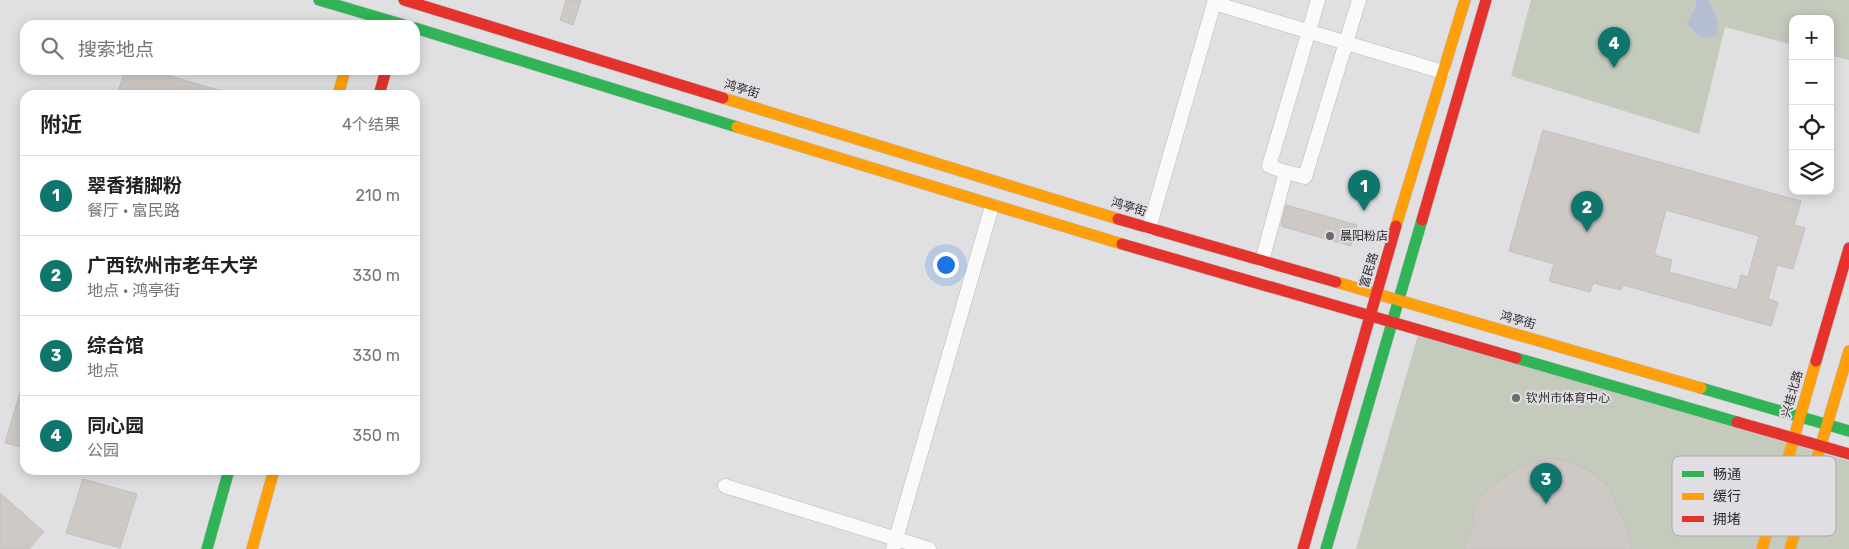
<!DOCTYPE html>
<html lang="zh">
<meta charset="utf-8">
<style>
body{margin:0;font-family:Rubik,"Noto Sans SC",sans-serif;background:#f6f6f6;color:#222}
.controls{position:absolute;right:15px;top:15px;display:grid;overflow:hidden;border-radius:10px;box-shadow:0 2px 12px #0003}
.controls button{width:45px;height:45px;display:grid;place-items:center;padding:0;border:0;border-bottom:1px solid #e0e0e0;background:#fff;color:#222;font:25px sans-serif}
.you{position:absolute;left:945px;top:264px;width:18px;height:18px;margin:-12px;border:4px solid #fff;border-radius:50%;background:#1a73e8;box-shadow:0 0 0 8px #1a73e833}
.badge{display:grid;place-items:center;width:32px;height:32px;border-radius:50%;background:#0f766e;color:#fff;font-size:16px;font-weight:700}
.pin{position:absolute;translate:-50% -41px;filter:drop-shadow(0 1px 2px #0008)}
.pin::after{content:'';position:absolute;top:26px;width:18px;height:15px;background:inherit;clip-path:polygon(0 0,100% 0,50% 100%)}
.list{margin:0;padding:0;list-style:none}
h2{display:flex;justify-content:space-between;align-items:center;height:65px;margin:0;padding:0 20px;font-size:21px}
h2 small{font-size:16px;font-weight:400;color:#767676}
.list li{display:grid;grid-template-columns:32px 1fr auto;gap:15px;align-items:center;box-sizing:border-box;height:80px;padding:0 20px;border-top:1px solid #e0e0e0}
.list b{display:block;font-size:19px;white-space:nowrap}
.list p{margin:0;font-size:16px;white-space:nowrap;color:#767676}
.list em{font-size:16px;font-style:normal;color:#767676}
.icon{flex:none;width:28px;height:28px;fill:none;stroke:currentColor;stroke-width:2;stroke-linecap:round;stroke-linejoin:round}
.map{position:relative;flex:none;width:1849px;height:549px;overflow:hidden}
.search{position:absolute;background:#fff;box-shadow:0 2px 12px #0003;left:20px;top:20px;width:400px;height:55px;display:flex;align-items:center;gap:12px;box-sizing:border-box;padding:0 18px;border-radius:15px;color:#767676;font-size:19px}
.panel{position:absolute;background:#fff;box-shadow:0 2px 12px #0003;left:20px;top:90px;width:400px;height:385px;border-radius:15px}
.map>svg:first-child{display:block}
.green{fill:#c4cabc}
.water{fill:#b4bdd2}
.building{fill:#cfc9c6;stroke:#c1c0c0;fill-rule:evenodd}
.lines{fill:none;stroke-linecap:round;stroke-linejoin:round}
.street-casing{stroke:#bab9bb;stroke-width:15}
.fast-casing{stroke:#bab9bb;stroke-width:12}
.slow-casing{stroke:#bab9bb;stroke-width:12}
.jam-casing{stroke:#bab9bb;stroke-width:12}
.street{stroke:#fafafa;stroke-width:14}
.fast{stroke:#30b455;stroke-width:11}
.slow{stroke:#ff9f0a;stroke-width:11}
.jam{stroke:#e5322d;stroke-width:11}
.poi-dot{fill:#6a696b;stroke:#e0dee2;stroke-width:2}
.labels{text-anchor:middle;stroke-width:4;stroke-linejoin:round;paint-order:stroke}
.street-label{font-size:12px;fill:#2b2a2c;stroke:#e0dee2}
.poi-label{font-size:12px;fill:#2b2a2c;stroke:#e0dee2;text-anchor:start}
.key{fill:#e0dee2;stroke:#aaa8ab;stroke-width:1}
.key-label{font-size:14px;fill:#2b2a2c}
</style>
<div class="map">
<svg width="1849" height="549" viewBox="0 0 1849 549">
<rect width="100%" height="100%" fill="#e0dfe1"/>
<g class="green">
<path d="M 1531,0 L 1849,0 L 1849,60 L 1830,55 L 1830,19 L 1793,19 L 1793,45 L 1725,27 L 1699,134 L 1511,76 Z"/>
<path d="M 1418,335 L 1849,461 L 1849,549 L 1356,549 Z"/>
</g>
<path class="water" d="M 1696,0 L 1708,0 L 1718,21 L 1717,34 C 1702,42 1697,35 1687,23 L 1696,7 Z"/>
<g class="building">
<path d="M 566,0 L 581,0 L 573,25 L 560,20 Z"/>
<path d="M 125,70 L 149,70 L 225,92 L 224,95 L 117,95 Z"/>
<path d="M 1543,130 L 1801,201 L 1794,225 L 1805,228 L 1793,269 L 1777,265 L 1768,299 L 1778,302 L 1771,326 L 1623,285 L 1621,290 L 1593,283 L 1590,292 L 1549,281 L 1554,264 L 1509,251 ZM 1666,210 L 1759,236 L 1748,277 L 1741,275 L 1737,290 L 1669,272 L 1672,260 L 1654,255 Z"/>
<path d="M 1286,205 L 1357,225 L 1351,246 L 1281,226 Z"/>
<path d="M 22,386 L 25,386 L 25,448 L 5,443 Z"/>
<path d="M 1551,458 L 1570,462 L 1591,471 L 1609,487 L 1627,528 L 1632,549 L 1464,549 L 1466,539 L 1476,523 L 1472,518 L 1476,502 L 1492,486 L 1509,473 L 1531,462 Z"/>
<path d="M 83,479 L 137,494 L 120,548 L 66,533 Z"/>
<path d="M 0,493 L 44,532 L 29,549 L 0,549 Z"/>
</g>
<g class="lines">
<defs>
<g id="street">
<path d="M 1214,3 L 1443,72"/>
<path d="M 1286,172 L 1269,166 L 1318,0"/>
<path d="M 1149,228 L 1215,0"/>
<path d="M 1262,261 L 1286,172 L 1305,177 L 1359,0"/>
<path d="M 725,486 L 929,549"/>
<path d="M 893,549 L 992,206"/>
</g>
<g id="fast">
<path d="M 319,0 L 404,25"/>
<path d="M 415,28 L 737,127"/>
<path d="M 1516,358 L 1737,422"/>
<path d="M 1701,388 L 1849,431"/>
<path d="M 207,549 L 229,470"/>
<path d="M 1326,549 L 1422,220"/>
</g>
<g id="slow">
<path d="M 338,95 L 345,70"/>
<path d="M 723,98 L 1118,219"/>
<path d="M 737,127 L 1122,244"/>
<path d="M 1396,226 L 1465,0"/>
<path d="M 1336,282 L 1701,388"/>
<path d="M 252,549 L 274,470"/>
<path d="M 1762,549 L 1816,361"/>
<path d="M 1790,549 L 1849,351"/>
</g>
<g id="jam">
<path d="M 404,0 L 723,98"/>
<path d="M 379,95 L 386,70"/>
<path d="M 1118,219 L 1336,282"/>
<path d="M 1422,220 L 1486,0"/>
<path d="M 1122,244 L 1516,358"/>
<path d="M 1816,361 L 1849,248"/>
<path d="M 1737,422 L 1849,454"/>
<path d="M 1303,549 L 1396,226"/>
</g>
</defs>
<use href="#street" class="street-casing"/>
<use href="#fast" class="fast-casing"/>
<use href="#slow" class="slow-casing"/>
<use href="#jam" class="jam-casing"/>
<use href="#street" class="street"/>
<use href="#fast" class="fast"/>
<use href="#slow" class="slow"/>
<use href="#jam" class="jam"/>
</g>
<g class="poi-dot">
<circle cx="1330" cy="236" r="5"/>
<circle cx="1516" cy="398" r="5"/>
</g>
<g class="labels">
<g class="street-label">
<text transform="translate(742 89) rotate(17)" y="4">鸿亭街</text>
<text transform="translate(1129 207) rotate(17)" y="4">鸿亭街</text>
<text transform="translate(1369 270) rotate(-73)" y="4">富民路</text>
<text transform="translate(1518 320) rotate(16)" y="4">鸿亭街</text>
<text transform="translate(1792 394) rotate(-74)" y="4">兴桂北路</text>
</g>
<g class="poi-label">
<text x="1340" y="240">晨阳粉店</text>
<text x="1526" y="402">钦州市体育中心</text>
</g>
</g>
<rect x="1672" y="456" width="164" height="80" rx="8" class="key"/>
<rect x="1682" y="471" width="22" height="6" fill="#30b455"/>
<rect x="1682" y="493" width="22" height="7" fill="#ff9f0a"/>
<rect x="1682" y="516" width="22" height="6" fill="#e5322d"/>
<g class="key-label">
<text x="1713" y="479">畅通</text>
<text x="1713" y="501">缓行</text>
<text x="1713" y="524">拥堵</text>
</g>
</svg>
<div class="controls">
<button>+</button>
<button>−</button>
<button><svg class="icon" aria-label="locate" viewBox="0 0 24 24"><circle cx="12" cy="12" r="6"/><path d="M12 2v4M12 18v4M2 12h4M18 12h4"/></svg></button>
<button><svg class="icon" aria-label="layers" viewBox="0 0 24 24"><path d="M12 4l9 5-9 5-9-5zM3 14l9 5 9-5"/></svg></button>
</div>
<div class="you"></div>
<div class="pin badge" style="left:1364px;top:211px">1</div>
<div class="pin badge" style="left:1587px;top:232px">2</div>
<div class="pin badge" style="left:1546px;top:504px">3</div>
<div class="pin badge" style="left:1614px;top:68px">4</div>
<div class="search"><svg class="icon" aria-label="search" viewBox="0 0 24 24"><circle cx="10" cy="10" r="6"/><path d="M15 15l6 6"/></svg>搜索地点</div>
<section class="panel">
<h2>附近<small>4个结果</small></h2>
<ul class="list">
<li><span class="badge">1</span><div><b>翠香猪脚粉</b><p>餐厅 · 富民路</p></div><em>210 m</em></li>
<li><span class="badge">2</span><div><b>广西钦州市老年大学</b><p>地点 · 鸿亭街</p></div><em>330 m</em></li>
<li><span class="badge">3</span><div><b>综合馆</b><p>地点</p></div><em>330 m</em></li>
<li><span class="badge">4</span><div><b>同心园</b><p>公园</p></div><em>350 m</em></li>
</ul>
</section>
</div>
